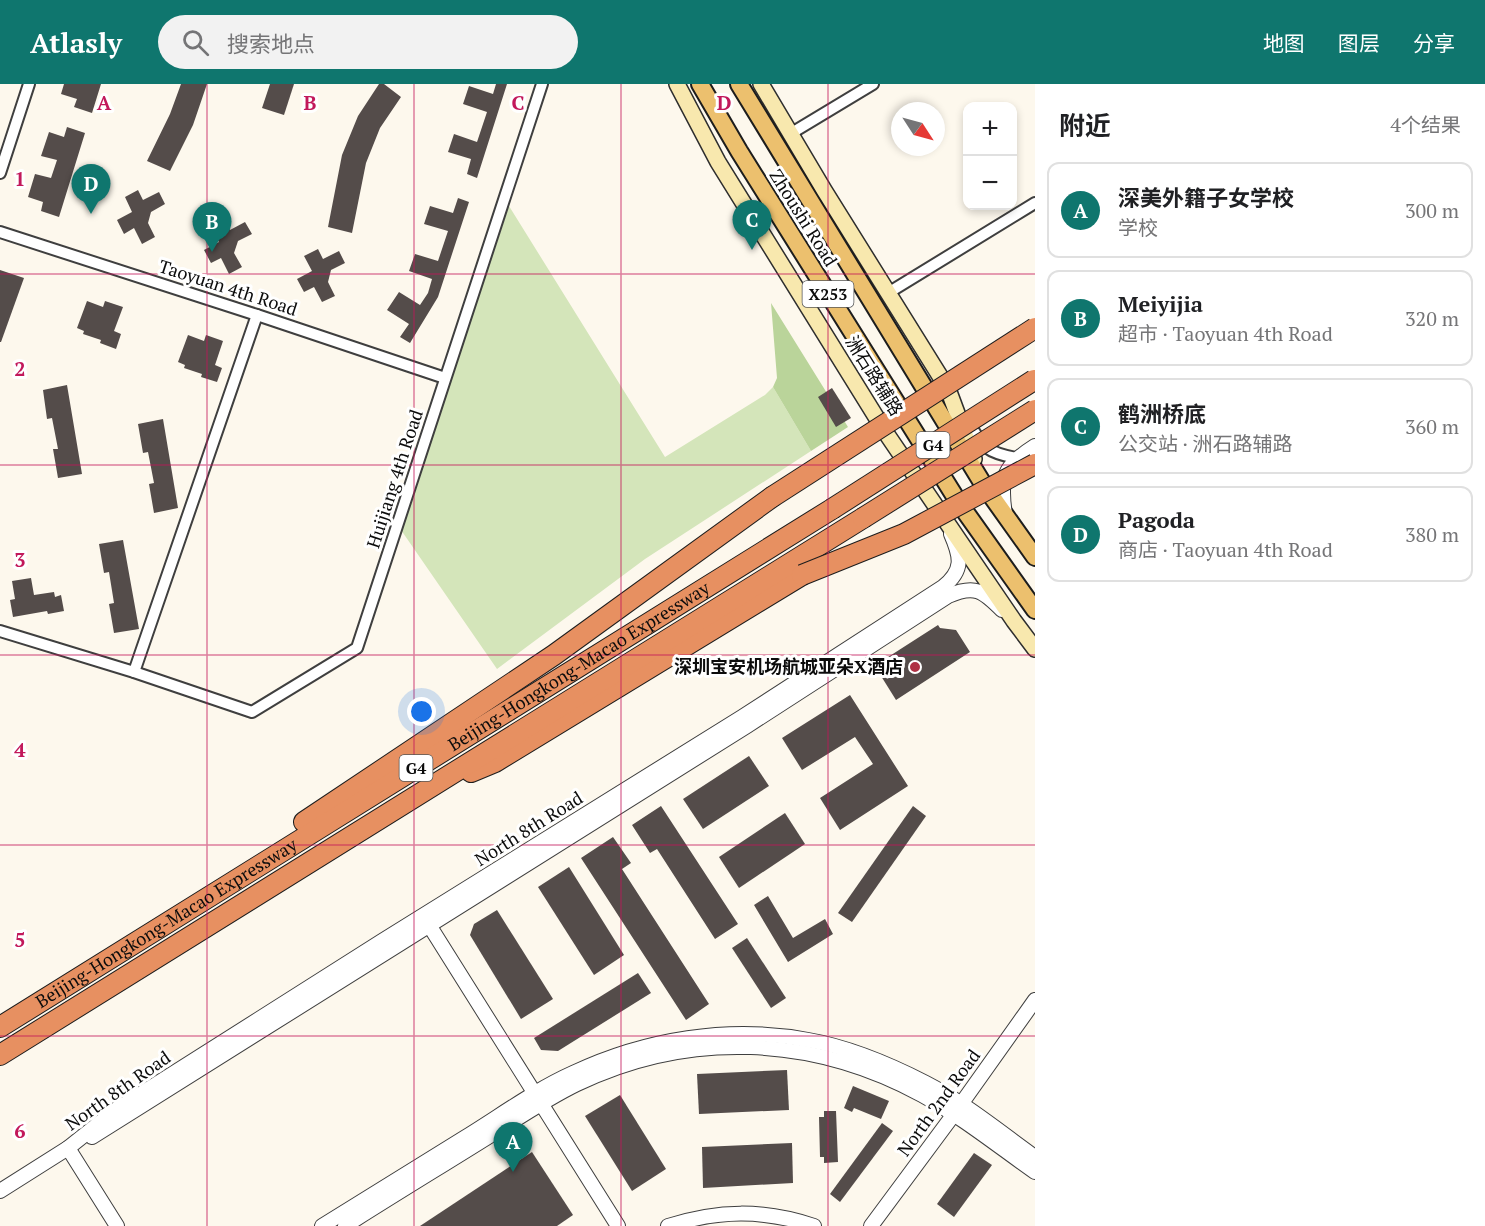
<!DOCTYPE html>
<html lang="zh">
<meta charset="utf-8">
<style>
body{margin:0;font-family:"PT Serif","Noto Sans SC",serif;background:#f2f2f2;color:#202124}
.controls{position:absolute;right:18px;top:18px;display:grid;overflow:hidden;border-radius:12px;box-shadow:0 3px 9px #0003}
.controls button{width:54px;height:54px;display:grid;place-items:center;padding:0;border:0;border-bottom:2px solid #e0e0e0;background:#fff;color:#202124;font:30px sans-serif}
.compass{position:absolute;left:891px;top:18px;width:54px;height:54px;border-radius:50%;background:#fff;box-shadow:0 3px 9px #0003;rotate:126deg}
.you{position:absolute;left:422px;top:628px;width:21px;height:21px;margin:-15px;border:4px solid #fff;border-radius:50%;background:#1a73e8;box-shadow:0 0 0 9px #1a73e833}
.badge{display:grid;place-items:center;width:39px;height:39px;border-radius:50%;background:#0f766e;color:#fff;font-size:20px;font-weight:700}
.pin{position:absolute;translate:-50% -50px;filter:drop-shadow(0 2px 3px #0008)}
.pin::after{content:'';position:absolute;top:32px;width:21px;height:18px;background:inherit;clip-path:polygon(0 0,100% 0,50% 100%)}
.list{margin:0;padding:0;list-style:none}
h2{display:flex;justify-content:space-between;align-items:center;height:78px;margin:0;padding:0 24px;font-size:26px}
h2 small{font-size:20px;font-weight:400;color:#757577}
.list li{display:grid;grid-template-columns:39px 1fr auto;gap:18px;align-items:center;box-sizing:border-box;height:96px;margin:0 12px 12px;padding:0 12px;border:2px solid #e0e0e0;border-radius:12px}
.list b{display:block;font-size:22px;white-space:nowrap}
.list p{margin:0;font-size:20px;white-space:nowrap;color:#757577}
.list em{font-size:20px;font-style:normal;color:#757577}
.icon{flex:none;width:33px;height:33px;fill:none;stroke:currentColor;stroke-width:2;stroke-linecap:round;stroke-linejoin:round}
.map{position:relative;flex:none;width:1035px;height:1142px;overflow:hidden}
header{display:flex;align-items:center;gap:36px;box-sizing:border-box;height:84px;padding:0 30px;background:#0f766e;color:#fff}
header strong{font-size:28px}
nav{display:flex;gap:33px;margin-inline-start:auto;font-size:21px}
.search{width:420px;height:54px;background:#f2f2f2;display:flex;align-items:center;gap:15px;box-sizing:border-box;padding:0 21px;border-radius:33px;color:#757577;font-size:22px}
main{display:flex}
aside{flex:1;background:#fff}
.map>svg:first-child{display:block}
.green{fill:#d4e5ba}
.forest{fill:#bad49a}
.building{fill:#544c4a}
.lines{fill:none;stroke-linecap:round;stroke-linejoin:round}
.minor-casing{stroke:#3f3f3f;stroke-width:14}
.tertiary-casing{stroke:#3f3f3f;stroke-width:16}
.secondary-casing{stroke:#2e2e2e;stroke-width:18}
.primary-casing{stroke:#1d1d1d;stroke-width:20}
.motorway-casing{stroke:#1d1d1d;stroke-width:22}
.minor{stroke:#fff;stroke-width:10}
.tertiary{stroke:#fff;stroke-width:14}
.secondary{stroke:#f8e8ae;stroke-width:15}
.primary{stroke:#ecc06e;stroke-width:16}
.motorway{stroke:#e79061;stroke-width:20}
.motorway-bridge-casing{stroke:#1d1d1d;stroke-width:22;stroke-linecap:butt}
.motorway-bridge{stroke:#e79061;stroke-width:20}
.grid{fill:none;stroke:#c2185b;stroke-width:1.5;stroke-opacity:0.55}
.poi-dot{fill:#af3144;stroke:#fff;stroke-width:2}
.labels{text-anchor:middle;stroke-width:6;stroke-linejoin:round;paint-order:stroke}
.shield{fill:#fff;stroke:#555;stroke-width:1.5}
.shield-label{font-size:16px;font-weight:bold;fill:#0c0c0c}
.street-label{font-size:18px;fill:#0c0c0c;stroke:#fff}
.poi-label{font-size:18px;font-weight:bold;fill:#0c0c0c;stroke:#fff;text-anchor:end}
.grid-label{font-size:20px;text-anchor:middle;font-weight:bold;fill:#c2185b;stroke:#fff;stroke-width:6;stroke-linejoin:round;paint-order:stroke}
</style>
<header>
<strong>Atlasly</strong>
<div class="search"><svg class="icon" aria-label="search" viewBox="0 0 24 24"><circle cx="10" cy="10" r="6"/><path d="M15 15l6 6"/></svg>搜索地点</div>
<nav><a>地图</a><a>图层</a><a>分享</a></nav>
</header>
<main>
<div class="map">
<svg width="1035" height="1142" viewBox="0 0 1035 1142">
<rect width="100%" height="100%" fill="#fdf8ed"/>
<path class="green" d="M 509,122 L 665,373 L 765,311 L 773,303 L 811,367 L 645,475 L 497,585 L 401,446 Z"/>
<path class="forest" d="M 771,219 L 848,343 L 811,367 L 773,303 L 777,294 Z"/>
<g class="building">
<path d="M 64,0 L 101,0 L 92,29 L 74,23 L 77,15 L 61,10 Z"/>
<path d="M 181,0 L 207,0 L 193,41 L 170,87 L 147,77 L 170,30 Z"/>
<path d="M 270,0 L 294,0 L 284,31 L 262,24 Z"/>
<path d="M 379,0 L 384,0 L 401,13 L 380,44 L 366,79 L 352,149 L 328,143 L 342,71 L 358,32 Z"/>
<path d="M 496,0 L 507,0 L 477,94 L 467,90 L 471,75 L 448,68 L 454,50 L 477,58 L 487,28 L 463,20 L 469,2 L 493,10 Z"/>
<path d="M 67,43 L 85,49 L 59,133 L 41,127 L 43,118 L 28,113 L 35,90 L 51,94 L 57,76 L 41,72 L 49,48 L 64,53 Z"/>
<path d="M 138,106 L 143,116 L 159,108 L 165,120 L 151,128 L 148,139 L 155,153 L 142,160 L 134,144 L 124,150 L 117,136 L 132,128 L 125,113 Z"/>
<path d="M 458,114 L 469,118 L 438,213 L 410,259 L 400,253 L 409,240 L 387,226 L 399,208 L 420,221 L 428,209 L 432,195 L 409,187 L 415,170 L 438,177 L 448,147 L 424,140 L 430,122 L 453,129 Z"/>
<path d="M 225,136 L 230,146 L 245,138 L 252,150 L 238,157 L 234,169 L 242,183 L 229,190 L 221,174 L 211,179 L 204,166 L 219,158 L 211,143 Z"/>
<path d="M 318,165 L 323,175 L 339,167 L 345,179 L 331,186 L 328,198 L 335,212 L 322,218 L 314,203 L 304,208 L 297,195 L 312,187 L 304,172 Z"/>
<path d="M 0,186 L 24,194 L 1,258 L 0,258 Z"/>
<path d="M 87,217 L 103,223 L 105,217 L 123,223 L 114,247 L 121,250 L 116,265 L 100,259 L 101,256 L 83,250 L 84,247 L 77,244 Z"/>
<path d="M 188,251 L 204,257 L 206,251 L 223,257 L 215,281 L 222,284 L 217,298 L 201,293 L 202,290 L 184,284 L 185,281 L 178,278 Z"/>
<path d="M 67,301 L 82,390 L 58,394 L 53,365 L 58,365 L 52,334 L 47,335 L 43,306 Z"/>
<path d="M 832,304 L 851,334 L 836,343 L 818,313 Z"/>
<path d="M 163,335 L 178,424 L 154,429 L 149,400 L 154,399 L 148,368 L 143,369 L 138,340 Z"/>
<path d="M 123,456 L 139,545 L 114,549 L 109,520 L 114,519 L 109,488 L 104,489 L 99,460 Z"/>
<path d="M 31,494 L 34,511 L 54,508 L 55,513 L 61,511 L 64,527 L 48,530 L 47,527 L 13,533 L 10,516 L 15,515 L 12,497 Z"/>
<path d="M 938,541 L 940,544 L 956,546 L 970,568 L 896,616 L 881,592 L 885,575 Z"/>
<path d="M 850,611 L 908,702 L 840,746 L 820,714 L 873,680 L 855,653 L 802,686 L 782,654 Z"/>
<path d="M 749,672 L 769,702 L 703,745 L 683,715 Z"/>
<path d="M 661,722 L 738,840 L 715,855 L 657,765 L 650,769 L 632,741 Z"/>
<path d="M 913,722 L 926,732 L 852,838 L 838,829 Z"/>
<path d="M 785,729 L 805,760 L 739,804 L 719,773 Z"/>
<path d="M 613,753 L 631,779 L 622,785 L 709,920 L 686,936 L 581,774 Z"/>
<path d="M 569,783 L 624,871 L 594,891 L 538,803 Z"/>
<path d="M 768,812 L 793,854 L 825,835 L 833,850 L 788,878 L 754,821 Z"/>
<path d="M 497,826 L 553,915 L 521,935 L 470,851 L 474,840 Z"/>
<path d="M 747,854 L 786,914 L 771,924 L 732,864 Z"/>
<path d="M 638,889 L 651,909 L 558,967 L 541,966 L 534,954 Z"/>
<path d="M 787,986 L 789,1026 L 699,1030 L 697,990 Z"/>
<path d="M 853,1002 L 889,1017 L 881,1035 L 854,1024 L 852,1028 L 844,1024 Z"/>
<path d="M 620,1011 L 666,1085 L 632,1107 L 585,1032 Z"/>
<path d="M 824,1027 L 836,1027 L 838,1078 L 824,1079 L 824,1073 L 820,1073 L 819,1033 L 824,1033 Z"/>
<path d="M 882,1039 L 893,1047 L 840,1118 L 830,1110 Z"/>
<path d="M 792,1059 L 793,1099 L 703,1104 L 702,1063 Z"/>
<path d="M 532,1068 L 573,1131 L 557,1142 L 420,1142 Z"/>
<path d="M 974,1069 L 992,1081 L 954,1133 L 937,1120 Z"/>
</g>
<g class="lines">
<defs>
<g id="minor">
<path d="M 790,50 L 873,0"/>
<path d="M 0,89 L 29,0"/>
<path d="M 0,148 L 257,231 L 445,294"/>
<path d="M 888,209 L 1035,119"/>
<path d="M 967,336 C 983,363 985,368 1016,374"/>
<path d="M 0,547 L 134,588 L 252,628 L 357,564 L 542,0"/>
<path d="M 134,588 L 257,231"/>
</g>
<g id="tertiary">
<path d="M 1005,430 C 999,393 1004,382 1035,362"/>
<path d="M 424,833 L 618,1142"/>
<path d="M 92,1053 L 747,642 L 948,512 C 975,500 983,507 1002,526"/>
<path d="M 68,1064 L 117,1142"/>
<path d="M 0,1107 L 68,1064 L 117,1025 L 382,857 L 742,633 L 943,503 C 964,486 961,473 951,450"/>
<path d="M 322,1142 C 369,1113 417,1083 464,1054 C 500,1032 535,1006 573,989 C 645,955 729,941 808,956 C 849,963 889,980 926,999 C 965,1019 1000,1048 1035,1073"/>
<path d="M 345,1142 C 392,1112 440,1083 488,1053 C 517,1035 546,1015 577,1000 C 689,946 814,952 922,1011 C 962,1033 998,1062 1035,1088"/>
<path d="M 668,1142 C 718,1126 763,1125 814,1142"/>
<path d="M 871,1142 L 954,1030 L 1035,916"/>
</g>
<g id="secondary">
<path d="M 677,0 L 718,78 L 886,349 L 1014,537 L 1035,565"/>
<path d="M 761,0 L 824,106 L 948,305 L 974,375"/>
</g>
<g id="primary">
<path d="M 700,0 L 739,67 L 959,419 L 1035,526"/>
<path d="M 739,0 L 983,400 L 1035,473"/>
</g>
<g id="motorway">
<path d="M 471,688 L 495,678 L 802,491"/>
<path d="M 304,738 L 554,571 L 772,413"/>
<path id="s1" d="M 0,943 L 832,425"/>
<path d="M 0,971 L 863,434"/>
</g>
</defs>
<use href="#minor" class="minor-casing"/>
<use href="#tertiary" class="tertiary-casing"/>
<use href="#secondary" class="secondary-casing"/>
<use href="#primary" class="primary-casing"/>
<use href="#motorway" class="motorway-casing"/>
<use href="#minor" class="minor"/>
<use href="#tertiary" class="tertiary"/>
<use href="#secondary" class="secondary"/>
<use href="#primary" class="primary"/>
<use href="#motorway" class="motorway"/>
<defs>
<g id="motorway-bridge">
<path d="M 772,413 L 1035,244"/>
<path d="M 832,425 L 1034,296"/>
<path d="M 863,434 L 1035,326"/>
<path d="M 802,491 L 904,450 L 1035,380"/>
</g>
</defs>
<use href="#motorway-bridge" class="motorway-bridge-casing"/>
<use href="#motorway-bridge" class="motorway-bridge"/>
</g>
<path class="grid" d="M 207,0 L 207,1142M 414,0 L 414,1142M 621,0 L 621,1142M 828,0 L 828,1142M 0,190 L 1035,190M 0,381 L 1035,381M 0,571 L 1035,571M 0,761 L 1035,761M 0,952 L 1035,952"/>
<circle class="poi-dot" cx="915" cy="583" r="6"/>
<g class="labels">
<g class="shield">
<rect x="802.5" y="197" width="51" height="26" rx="4.5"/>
<rect x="916.5" y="348" width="33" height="26" rx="4.5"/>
<rect x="399.5" y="671" width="33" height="26" rx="4.5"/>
</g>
<g class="shield-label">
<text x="828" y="216">X253</text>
<text x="933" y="367">G4</text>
<text x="416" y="690">G4</text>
</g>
<g class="street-label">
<text transform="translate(803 134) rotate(58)" y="6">Zhoushi Road</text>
<text transform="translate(228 204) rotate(18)" y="6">Taoyuan 4th Road</text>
<text transform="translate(874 292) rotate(58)" y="6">洲石路辅路</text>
<text transform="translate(395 395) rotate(-72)" y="6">Huijiang 4th Road</text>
<text dy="6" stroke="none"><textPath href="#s1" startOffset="682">Beijing-Hongkong-Macao Expressway</textPath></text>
<text transform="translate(529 745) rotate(-32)" y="6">North 8th Road</text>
<text dy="6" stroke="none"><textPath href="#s1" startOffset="196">Beijing-Hongkong-Macao Expressway</textPath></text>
<text transform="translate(118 1007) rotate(-35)" y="6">North 8th Road</text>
<text transform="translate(939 1019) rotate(-54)" y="6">North 2nd Road</text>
</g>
<g class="poi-label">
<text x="903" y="589">深圳宝安机场航城亚朵X酒店</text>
</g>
</g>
<g class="grid-label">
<text x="104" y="26">A</text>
<text x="310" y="26">B</text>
<text x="518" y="26">C</text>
<text x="724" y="26">D</text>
<text x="20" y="102">1</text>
<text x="20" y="292">2</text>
<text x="20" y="483">3</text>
<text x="20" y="673">4</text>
<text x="20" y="863">5</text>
<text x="20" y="1054">6</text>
</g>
</svg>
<div class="controls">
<button>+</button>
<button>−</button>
</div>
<svg class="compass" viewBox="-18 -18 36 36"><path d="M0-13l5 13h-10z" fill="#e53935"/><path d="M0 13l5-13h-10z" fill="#757577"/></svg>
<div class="you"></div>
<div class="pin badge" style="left:513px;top:1088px">A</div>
<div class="pin badge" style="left:212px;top:168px">B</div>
<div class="pin badge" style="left:752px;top:166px">C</div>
<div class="pin badge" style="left:91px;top:130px">D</div>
</div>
<aside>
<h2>附近<small>4个结果</small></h2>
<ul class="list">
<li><span class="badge">A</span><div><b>深美外籍子女学校</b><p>学校</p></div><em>300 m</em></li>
<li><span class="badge">B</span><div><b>Meiyijia</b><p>超市 · Taoyuan 4th Road</p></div><em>320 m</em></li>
<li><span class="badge">C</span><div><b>鹤洲桥底</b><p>公交站 · 洲石路辅路</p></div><em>360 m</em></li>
<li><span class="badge">D</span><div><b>Pagoda</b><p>商店 · Taoyuan 4th Road</p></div><em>380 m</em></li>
</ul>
</aside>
</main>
